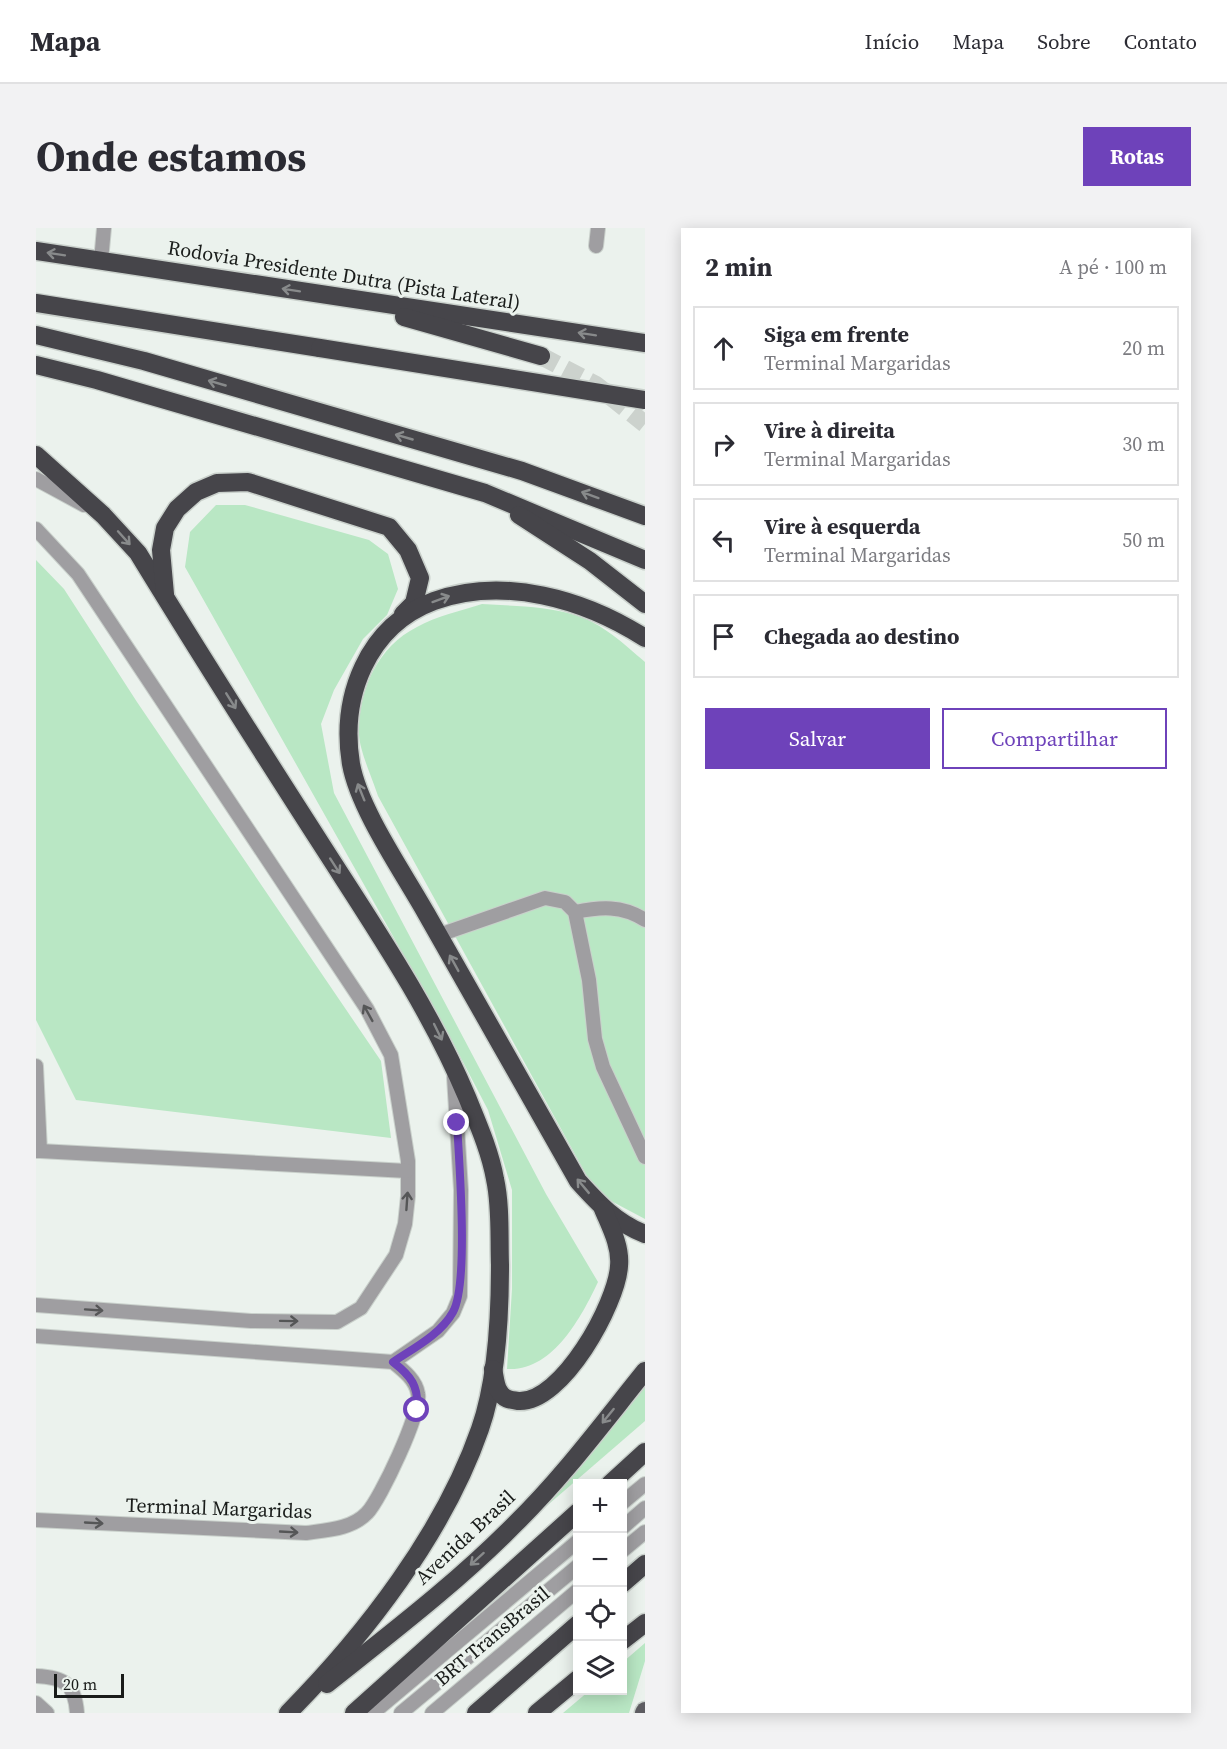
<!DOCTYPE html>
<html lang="pt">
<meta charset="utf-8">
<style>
body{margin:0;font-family:"Source Serif 4",serif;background:#f2f2f3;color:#2b2b33}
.controls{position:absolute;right:18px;bottom:18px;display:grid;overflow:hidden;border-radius:0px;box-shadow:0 3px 15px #0003}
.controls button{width:54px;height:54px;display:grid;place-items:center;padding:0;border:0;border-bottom:2px solid #e1e1e2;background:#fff;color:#2b2b33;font:30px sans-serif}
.scale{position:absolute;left:18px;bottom:15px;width:70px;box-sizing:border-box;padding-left:6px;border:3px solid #191c1a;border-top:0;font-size:16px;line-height:21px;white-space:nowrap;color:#191c1a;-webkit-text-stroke:4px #ebf2ed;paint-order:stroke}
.stop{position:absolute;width:18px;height:18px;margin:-14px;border:4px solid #6e42ba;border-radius:50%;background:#fff}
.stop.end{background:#6e42ba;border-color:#fff;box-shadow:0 2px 6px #0008}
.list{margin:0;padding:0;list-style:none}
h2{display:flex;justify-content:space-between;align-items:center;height:78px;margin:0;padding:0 24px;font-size:26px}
h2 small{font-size:20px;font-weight:400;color:#7c7c81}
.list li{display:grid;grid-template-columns:39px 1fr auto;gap:18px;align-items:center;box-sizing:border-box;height:84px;margin:0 12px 12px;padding:0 12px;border:2px solid #e1e1e2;border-radius:0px}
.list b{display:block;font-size:22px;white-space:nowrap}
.list p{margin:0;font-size:20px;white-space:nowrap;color:#7c7c81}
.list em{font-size:20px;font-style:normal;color:#7c7c81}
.actions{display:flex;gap:12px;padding:18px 24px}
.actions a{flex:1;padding:14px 0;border:2px solid #6e42ba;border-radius:0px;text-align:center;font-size:21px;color:#6e42ba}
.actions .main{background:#6e42ba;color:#fff}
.icon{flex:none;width:33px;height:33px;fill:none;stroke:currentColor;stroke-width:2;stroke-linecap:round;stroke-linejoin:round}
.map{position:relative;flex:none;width:609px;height:1485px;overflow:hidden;border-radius:0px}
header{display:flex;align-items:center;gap:36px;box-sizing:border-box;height:84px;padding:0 30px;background:#fff;border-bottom:2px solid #e1e1e2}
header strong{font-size:28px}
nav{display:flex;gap:33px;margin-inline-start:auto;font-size:21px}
.intro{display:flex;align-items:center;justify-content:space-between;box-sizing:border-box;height:144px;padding:0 36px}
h1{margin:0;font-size:42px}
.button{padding:15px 27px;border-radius:0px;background:#6e42ba;color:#fff;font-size:21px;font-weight:700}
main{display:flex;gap:36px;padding:0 36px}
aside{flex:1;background:#fff;border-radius:0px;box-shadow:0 3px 15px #0003}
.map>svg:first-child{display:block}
.green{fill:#b9e7c4}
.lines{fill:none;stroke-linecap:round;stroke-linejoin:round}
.highway-tunnel{stroke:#ccd2cd;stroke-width:18;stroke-dasharray:18 9;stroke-linecap:butt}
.lane-casing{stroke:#c9d0cb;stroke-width:16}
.primary-casing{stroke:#c9d0cb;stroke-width:21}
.highway-casing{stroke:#c9d0cb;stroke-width:21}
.lane{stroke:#9f9ea1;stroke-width:14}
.primary{stroke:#5d5c61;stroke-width:18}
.highway{stroke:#46454a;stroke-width:18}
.highway-bridge-casing{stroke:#c9d0cb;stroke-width:21;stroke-linecap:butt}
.highway-bridge{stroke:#46454a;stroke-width:18}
.oneway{stroke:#888a8b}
.oneway2{stroke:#555657}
.route{stroke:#6e42ba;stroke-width:8}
.labels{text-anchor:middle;stroke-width:6;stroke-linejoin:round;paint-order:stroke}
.street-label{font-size:20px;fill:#191c1a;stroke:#ebf2ed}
</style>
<header>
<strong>Mapa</strong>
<nav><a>Início</a><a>Mapa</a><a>Sobre</a><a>Contato</a></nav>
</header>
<div class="intro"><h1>Onde estamos</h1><a class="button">Rotas</a></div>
<main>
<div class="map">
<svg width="609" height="1485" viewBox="0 0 609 1485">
<rect width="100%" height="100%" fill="#ebf2ed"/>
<g class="green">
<path d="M 180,277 L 209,277 L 333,312 L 352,326 L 362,361 L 351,387 L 327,411 L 298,462 L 285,496 L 298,565 L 510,966 L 562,1054 C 545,1090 516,1144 471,1141 L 476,1061 L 476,962 L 452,882 L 415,811 L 149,339 L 154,304 Z"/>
<path d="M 0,332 L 28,361 L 101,474 L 345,833 L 355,910 L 40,872 L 0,792 Z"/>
<path d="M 446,376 C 476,378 510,378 539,387 C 566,395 588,416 609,434 L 609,991 L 577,974 L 557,959 L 342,568 C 337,552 324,524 323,507 C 322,463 341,419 381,399 C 400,388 425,383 446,376 Z"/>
<path d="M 609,1157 L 609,1193 L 484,1301 Z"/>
<path d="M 609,1415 L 609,1433 L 593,1485 L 527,1485 L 553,1463 L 586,1462 L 587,1434 Z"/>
</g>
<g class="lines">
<path class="highway-tunnel" d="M 505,128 L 560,157 L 609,196"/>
<defs>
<g id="lane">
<path d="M 560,18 L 562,0"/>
<path d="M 65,33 L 68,0"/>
<path d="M 0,251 L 48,277"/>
<path d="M 0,301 L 42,346 L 331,781 L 355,827 L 372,933 L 372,968 L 369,996 L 360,1027 L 325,1080 L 301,1094 L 215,1093 L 0,1077"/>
<path d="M 539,684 C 564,679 586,677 609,692"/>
<path d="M 403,707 L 509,670 L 529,674 L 539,684 L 553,752 L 559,811 L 567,839 L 609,929"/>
<path d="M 0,838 L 4,923 L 0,923"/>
<path d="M 4,923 L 371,943"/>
<path d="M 0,1108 L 357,1134 C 367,1142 380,1152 382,1166 C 386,1183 344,1272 331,1285 C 316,1301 291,1302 270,1305 L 0,1292"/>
<path d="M 357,1134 L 402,1103 L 417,1085 L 424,1068 L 425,962 L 418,849"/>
<path d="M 586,1275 L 609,1256"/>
<path d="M 586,1300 L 609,1280"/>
<path d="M 586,1323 L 609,1304"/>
<path d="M 0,1448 C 28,1449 39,1456 41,1485"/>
<path d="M 0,1475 L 11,1485"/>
<path d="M 337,1485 L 542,1313"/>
<path d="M 365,1485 L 542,1338"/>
<path d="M 396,1485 L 542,1362"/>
</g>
<path id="primary" d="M 608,1485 L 609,1483"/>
<g id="highway">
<path d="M 0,23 L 609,115"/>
<path d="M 0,75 L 284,120"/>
<path d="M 368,89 L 505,128"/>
<path d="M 0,107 L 108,133 L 486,243 L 609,288"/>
<path d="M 0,137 L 61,152 L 449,265 L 609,332"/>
<path d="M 0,227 L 67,287 L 102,325 C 163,425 226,524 289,622 C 341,703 394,781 431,869 C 442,896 454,923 459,951 C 465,978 463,1009 464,1037 C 464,1087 461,1153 444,1201 C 408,1305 329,1407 252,1485"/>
<path d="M 483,287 L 554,333 L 609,376"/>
<path d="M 129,366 L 125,322 L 129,300 L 141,281 L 160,264 L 181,255 L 212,254 L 353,299 L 372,322 L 384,350 L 378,375 L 367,386"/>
<path d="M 609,410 C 548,371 468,348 398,373 C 331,398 304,469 315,536 C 323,581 367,644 390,685 C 441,774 491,864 542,953 C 562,975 580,995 609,1006"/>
<path d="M 457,1141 C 459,1148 459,1157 463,1163 C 467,1171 474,1172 482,1173 C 526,1176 581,1075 583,1038 C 585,1018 574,998 567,981"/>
<path d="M 574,1256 L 609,1224"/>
<path d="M 586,1356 L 609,1336"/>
<path d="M 586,1413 L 609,1395"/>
<path d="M 291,1456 C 355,1405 422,1354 479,1296 C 527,1249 567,1195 609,1143"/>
<path d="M 318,1485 L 542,1284"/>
<path d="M 440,1485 L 542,1396"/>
<path d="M 501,1485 L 542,1451"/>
</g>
</defs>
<use href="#lane" class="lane-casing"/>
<use href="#primary" class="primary-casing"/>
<use href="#highway" class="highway-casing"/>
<use href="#lane" class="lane"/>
<use href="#primary" class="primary"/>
<use href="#highway" class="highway"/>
<defs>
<path id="highway-bridge" d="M 284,120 L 609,172"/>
</defs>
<use href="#highway-bridge" class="highway-bridge-casing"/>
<use href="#highway-bridge" class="highway-bridge"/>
</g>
<defs><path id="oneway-shaft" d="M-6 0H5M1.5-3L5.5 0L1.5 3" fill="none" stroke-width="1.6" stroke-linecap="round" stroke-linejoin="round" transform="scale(1.5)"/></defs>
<g class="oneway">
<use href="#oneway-shaft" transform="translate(20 26) rotate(-171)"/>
<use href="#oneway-shaft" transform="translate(255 62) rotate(-171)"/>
<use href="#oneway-shaft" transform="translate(551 106) rotate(-171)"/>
<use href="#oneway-shaft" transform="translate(181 155) rotate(-164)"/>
<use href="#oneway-shaft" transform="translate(368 209) rotate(-164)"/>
<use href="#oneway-shaft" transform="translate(554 267) rotate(-160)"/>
<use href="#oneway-shaft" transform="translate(88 310) rotate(48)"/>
<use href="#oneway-shaft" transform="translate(405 371) rotate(-20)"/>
<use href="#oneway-shaft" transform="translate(195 473) rotate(58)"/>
<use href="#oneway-shaft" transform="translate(325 564) rotate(-112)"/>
<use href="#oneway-shaft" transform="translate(299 638) rotate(57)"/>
<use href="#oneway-shaft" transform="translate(418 735) rotate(-119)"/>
<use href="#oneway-shaft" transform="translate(402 804) rotate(64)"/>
<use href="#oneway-shaft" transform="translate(547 958) rotate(-130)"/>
<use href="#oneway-shaft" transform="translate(572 1188) rotate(129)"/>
<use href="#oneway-shaft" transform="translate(441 1331) rotate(138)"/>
</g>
<g class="oneway2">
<use href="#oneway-shaft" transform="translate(332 785) rotate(-119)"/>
<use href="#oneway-shaft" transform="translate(371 973) rotate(-86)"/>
<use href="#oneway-shaft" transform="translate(58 1082) rotate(4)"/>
<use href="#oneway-shaft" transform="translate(253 1093) rotate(1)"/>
<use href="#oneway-shaft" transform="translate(58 1295) rotate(3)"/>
<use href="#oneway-shaft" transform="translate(253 1304) rotate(3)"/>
</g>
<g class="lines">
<path class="route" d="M 381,1182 C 383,1158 375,1148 357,1134 C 378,1120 405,1106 417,1084 C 433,1055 423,933 421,895"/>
</g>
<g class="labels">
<g class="street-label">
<text transform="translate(308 47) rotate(9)" y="7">Rodovia Presidente Dutra (Pista Lateral)</text>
<text transform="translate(183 1280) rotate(2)" y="7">Terminal Margaridas</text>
<text transform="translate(429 1309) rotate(-43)" y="7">Avenida Brasil</text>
<text transform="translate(456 1408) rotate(-40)" y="7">BRT TransBrasil</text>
</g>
</g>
</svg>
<div class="controls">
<button>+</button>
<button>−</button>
<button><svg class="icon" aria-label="locate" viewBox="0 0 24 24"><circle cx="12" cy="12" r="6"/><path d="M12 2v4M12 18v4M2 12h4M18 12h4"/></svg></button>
<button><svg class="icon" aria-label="layers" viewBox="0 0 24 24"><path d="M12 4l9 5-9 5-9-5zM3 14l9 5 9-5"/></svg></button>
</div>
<div class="scale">20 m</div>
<div class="stop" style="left:381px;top:1182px"></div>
<div class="stop end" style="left:421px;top:895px"></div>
</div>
<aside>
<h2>2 min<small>A pé · 100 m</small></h2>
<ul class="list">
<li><svg class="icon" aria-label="ahead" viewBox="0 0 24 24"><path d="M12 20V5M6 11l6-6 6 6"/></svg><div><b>Siga em frente</b><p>Terminal Margaridas</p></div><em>20 m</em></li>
<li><svg class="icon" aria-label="right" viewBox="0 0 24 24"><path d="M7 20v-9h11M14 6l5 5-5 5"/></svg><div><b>Vire à direita</b><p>Terminal Margaridas</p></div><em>30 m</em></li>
<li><svg class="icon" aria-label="left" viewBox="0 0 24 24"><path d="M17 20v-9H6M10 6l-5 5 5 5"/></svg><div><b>Vire à esquerda</b><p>Terminal Margaridas</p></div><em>50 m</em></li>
<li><svg class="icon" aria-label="arrive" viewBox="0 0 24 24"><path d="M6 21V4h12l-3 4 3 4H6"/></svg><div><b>Chegada ao destino</b></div></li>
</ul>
<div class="actions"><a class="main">Salvar</a><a>Compartilhar</a></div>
</aside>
</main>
